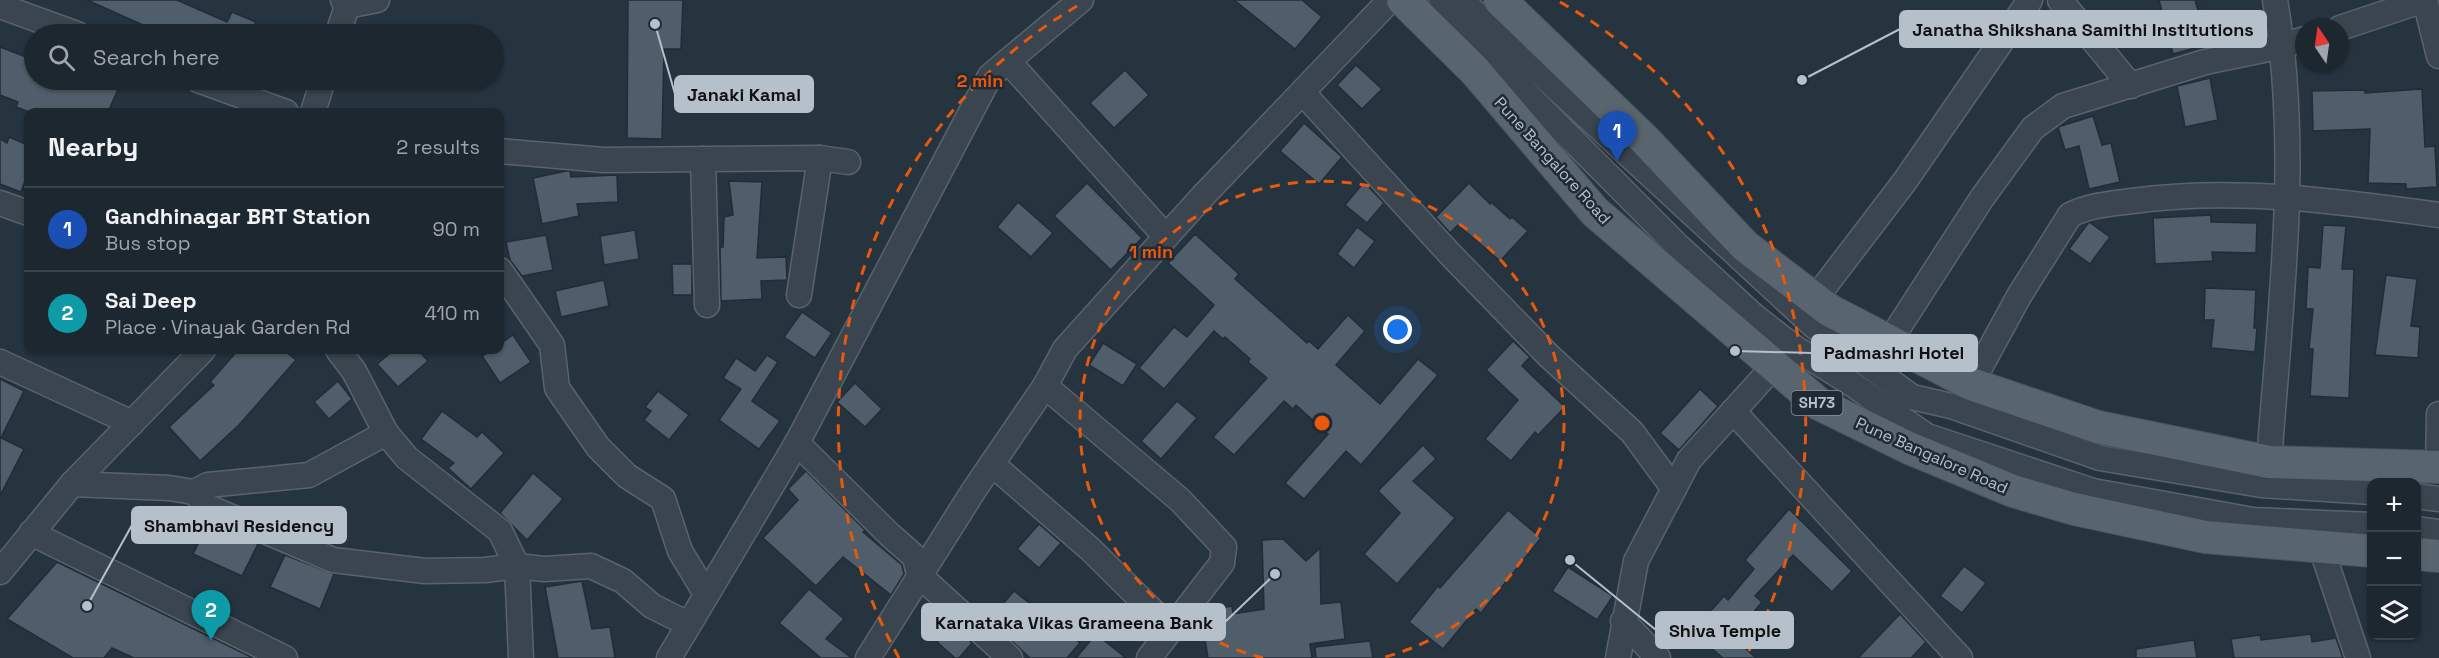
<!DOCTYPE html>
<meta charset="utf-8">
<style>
body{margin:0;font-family:"Space Grotesk",sans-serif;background:#29333c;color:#f1f3f6}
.controls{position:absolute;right:18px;bottom:18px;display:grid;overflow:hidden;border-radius:12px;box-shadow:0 2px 4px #0004}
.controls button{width:54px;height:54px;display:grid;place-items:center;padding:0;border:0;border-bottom:2px solid #3a444c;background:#1c2730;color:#f1f3f6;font:30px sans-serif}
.compass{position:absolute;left:2295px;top:18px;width:54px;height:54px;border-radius:50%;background:#1c2730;box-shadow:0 2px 4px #0004;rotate:347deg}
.you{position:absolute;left:1398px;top:330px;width:21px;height:21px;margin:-15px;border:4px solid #fff;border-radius:50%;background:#1a73e8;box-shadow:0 0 0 9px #1a73e833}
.badge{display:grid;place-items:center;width:39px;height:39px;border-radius:50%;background:#8fc4f6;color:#fff;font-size:20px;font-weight:700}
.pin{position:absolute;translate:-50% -50px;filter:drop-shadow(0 2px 3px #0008)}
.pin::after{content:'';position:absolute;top:32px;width:21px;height:18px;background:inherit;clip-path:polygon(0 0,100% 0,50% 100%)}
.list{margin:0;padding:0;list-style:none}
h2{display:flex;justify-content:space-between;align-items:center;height:78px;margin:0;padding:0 24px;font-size:26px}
h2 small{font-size:20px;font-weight:400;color:#a0a5ab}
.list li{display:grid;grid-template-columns:39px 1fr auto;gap:18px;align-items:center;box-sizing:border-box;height:84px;padding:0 24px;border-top:2px solid #3a444c}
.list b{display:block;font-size:22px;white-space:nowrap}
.list p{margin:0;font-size:20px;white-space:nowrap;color:#a0a5ab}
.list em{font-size:20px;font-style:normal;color:#a0a5ab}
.icon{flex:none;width:33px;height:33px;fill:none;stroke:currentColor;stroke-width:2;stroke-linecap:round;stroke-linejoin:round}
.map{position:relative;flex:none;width:2439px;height:658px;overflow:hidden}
.search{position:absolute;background:#1c2730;box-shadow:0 2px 4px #0004;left:24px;top:24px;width:480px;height:66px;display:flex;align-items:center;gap:15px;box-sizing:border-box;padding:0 21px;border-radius:33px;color:#a0a5ab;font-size:22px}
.panel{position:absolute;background:#1c2730;box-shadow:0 2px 4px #0004;left:24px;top:108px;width:480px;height:246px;border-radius:12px}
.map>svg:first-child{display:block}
.building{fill:#4f5e6a;stroke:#212c37;stroke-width:1.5}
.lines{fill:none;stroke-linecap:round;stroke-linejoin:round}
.minor-casing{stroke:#58636d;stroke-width:27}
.major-casing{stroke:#46515c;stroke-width:34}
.minor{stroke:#3a454f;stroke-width:24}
.major{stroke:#58656f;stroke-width:32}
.ring{fill:none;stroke:#e8590c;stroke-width:3;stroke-dasharray:10 8}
.labels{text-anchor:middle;stroke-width:5;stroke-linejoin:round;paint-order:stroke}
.shield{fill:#1f2a35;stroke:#89939d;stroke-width:1.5}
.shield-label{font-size:15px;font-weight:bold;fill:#b6c0ca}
.street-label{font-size:16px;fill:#b6c0ca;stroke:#1f2a35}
.centre{fill:#e8590c;stroke:#1f2a35;stroke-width:3}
.ring-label{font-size:18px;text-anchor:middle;font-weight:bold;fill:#e8590c;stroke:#1f2a35;stroke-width:5;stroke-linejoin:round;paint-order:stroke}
.leader{fill:none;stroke:#b6c0ca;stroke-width:2}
.callout-dot{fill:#b6c0ca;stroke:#1f2a35;stroke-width:2}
.callout{fill:#b6c0ca;stroke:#b6c0ca;stroke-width:2}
.callout-label{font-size:18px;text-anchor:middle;font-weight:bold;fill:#111}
</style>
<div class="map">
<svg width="2439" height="658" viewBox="0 0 2439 658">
<rect width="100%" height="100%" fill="#263440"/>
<g class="building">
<path d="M 87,0 L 177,0 L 227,22 L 232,12 L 256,22 L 251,32 L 256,34 L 163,34 Z"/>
<path d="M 628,0 L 683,0 L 681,49 L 664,49 L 662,139 L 627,138 Z"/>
<path d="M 1234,0 L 1302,0 L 1322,17 L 1295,49 Z"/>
<path d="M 2159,0 L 2195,0 L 2198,10 L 2203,8 L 2213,43 L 2173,54 Z"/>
<path d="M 0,47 L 34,60 L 34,80 L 102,80 L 119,87 L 108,112 L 29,112 L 16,107 L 18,102 L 0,95 Z"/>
<path d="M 1356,65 L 1382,89 L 1362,109 L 1337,85 Z"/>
<path d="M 1125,70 L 1149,95 L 1114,128 L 1090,103 Z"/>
<path d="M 2210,78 L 2218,120 L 2185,127 L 2177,86 Z"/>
<path d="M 2422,89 L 2425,147 L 2435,146 L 2437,187 L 2406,189 L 2406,184 L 2368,183 L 2370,129 L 2313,131 L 2312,91 L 2365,90 L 2365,93 Z"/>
<path d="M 2093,116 L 2102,145 L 2111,143 L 2120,182 L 2089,189 L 2079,146 L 2065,150 L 2058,127 Z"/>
<path d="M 1304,123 L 1342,157 L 1319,184 L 1280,151 Z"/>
<path d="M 9,137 L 28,145 L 28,173 L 21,192 L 0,184 L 0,139 L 7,143 Z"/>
<path d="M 566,171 L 570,171 L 571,177 L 617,175 L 618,202 L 577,204 L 579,216 L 542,224 L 533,178 Z"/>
<path d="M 729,181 L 762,182 L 757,258 L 786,257 L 787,280 L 761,281 L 762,299 L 721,301 L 720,247 L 723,247 L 724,217 L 733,215 Z"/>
<path d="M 1364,182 L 1384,203 L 1367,223 L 1345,205 Z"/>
<path d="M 1087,183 L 1142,238 L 1111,270 L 1054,216 Z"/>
<path d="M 1469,183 L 1490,204 L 1491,202 L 1510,219 L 1512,217 L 1528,231 L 1500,261 L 1458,225 L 1450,233 L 1436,217 Z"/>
<path d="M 1018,202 L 1053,233 L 1031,257 L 997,227 Z"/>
<path d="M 2211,215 L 2211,222 L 2257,223 L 2256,253 L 2212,252 L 2213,261 L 2155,264 L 2153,218 Z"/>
<path d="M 2089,222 L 2110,237 L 2090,264 L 2069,249 Z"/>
<path d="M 2323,225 L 2346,226 L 2342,269 L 2354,269 L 2349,398 L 2310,396 L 2313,349 L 2309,349 L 2313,309 L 2306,309 L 2308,267 L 2320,268 Z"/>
<path d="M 1357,227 L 1375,241 L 1354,268 L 1337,254 Z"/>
<path d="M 635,230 L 639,259 L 604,265 L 600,236 Z"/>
<path d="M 1195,234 L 1239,274 L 1235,279 L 1307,343 L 1309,341 L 1318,349 L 1348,315 L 1365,331 L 1336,365 L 1380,404 L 1418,359 L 1438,375 L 1361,465 L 1346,451 L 1304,499 L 1285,483 L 1328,434 L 1296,405 L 1293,409 L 1284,401 L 1234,455 L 1213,437 L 1267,378 L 1248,362 L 1250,359 L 1225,337 L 1223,339 L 1214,331 L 1164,389 L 1139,368 L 1174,327 L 1187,337 L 1214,305 L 1168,263 Z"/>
<path d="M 546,235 L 553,270 L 522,276 L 510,260 L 506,242 Z"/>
<path d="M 672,264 L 692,264 L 692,295 L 673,295 Z"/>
<path d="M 2386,275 L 2417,279 L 2411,326 L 2420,327 L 2418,358 L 2375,355 Z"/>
<path d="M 604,280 L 609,306 L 561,317 L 555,291 Z"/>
<path d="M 2205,288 L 2256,290 L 2254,328 L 2257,328 L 2255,352 L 2211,348 L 2214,320 L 2204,320 Z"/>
<path d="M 802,312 L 832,333 L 815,358 L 784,337 Z"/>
<path d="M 513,335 L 531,362 L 500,383 L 482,356 L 492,350 L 500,350 L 500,344 Z"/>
<path d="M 1513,341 L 1530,357 L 1522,366 L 1565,407 L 1538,435 L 1535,432 L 1511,461 L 1485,439 L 1518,400 L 1486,370 Z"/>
<path d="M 1103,343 L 1137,364 L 1123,386 L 1089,365 Z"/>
<path d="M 238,350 L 284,350 L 296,360 L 239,425 L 200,461 L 169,427 L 214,385 L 210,382 Z"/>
<path d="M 394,350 L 418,350 L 428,361 L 398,387 L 377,364 Z"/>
<path d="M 767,355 L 778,362 L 752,401 L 780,421 L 759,449 L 719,420 L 741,389 L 723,378 L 736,358 L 755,371 Z"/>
<path d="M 0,379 L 24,391 L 1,438 L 24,449 L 0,496 Z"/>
<path d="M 338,381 L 352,399 L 329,419 L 314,402 Z"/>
<path d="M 855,383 L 882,409 L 865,427 L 837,402 Z"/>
<path d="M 1700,389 L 1718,406 L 1679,450 L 1660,433 Z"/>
<path d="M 658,391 L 689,415 L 669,440 L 644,420 L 651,411 L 645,407 Z"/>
<path d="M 1177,401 L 1197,418 L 1161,459 L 1141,441 Z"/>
<path d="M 442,411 L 477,437 L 482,432 L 504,453 L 471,489 L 448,468 L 454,463 L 421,439 Z"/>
<path d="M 1423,445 L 1436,459 L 1413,481 L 1455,518 L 1397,584 L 1364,554 L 1400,513 L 1378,491 Z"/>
<path d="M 806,471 L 865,530 L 863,532 L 902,565 L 904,574 L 891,595 L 843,557 L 816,586 L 763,538 L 798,500 L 788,489 Z"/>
<path d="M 533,473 L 563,499 L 527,540 L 500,513 Z"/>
<path d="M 1789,509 L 1852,571 L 1832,592 L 1793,555 L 1755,596 L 1762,602 L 1733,637 L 1756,658 L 1723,658 L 1692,632 L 1724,596 L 1728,600 L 1754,569 L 1745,560 Z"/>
<path d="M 1508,510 L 1541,538 L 1481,613 L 1476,609 L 1443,649 L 1409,622 L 1438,586 L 1440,588 Z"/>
<path d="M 209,523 L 258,544 L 242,576 L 193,554 Z"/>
<path d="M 1039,524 L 1061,543 L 1039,568 L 1017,549 Z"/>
<path d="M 1283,539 L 1306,561 L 1320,548 L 1321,604 L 1341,602 L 1345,639 L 1310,644 L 1312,658 L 1208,658 L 1201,614 L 1203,611 L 1232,606 L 1233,614 L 1264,609 L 1262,540 Z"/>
<path d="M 285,555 L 334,574 L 320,609 L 270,587 Z"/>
<path d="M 57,562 L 253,658 L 134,658 L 112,648 L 104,658 L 73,658 L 7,619 Z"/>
<path d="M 1964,566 L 1986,583 L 1962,613 L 1940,596 Z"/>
<path d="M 1568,567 L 1613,596 L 1597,620 L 1552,591 Z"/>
<path d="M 582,581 L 592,629 L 610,627 L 615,658 L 558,658 L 545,587 Z"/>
<path d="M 809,589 L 844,619 L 826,639 L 852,658 L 821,658 L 779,623 Z"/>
<path d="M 1014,591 L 1080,643 L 1067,658 L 1030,658 L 989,620 Z"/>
<path d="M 1900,614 L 1926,642 L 1911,658 L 1858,658 Z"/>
<path d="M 953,625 L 972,643 L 959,658 L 955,658 L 937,642 Z"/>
<path d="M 1096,634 L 1126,658 L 1076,658 Z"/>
<path d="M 2311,634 L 2312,642 L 2336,638 L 2343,658 L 2234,658 L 2231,639 L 2260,635 L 2261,640 Z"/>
<path d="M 2194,640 L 2197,658 L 2136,658 L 2136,649 Z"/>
<path d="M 1370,641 L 1373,658 L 1316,658 L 1315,647 Z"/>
</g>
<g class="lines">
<defs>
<g id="minor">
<path d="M 343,0 L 347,6 L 377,0"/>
<path d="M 1441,0 L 1522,89 L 1677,245 L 1754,316 L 1795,348 L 1849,382 L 1927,436 L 2093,491 L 2253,520 L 2372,525"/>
<path d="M 1461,0 L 1814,326 L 1912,397 L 1951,406 L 2100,458 L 2261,485 L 2372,492"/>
<path d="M 2060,0 L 2131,86"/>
<path d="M 2425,0 L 2439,56"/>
<path d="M 0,6 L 77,34"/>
<path d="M 2340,28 L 2424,0"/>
<path d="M 338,34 L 347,6"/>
<path d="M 1008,61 L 1166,237"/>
<path d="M 198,80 L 286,112"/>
<path d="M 1303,93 L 1449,253 L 1549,356 L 1632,432 L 1674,489"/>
<path d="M 313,112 L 323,80"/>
<path d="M 500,151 L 604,160 L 820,158 L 848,162"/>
<path d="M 703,159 L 707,305"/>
<path d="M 0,203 L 28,213"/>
<path d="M 500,270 L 552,345 L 557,388 L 598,447 L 627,476 L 663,499 L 680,551 L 706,594"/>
<path d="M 799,295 L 820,158"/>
<path d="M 1804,310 L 1815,299 L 1905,181 L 2030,0"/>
<path d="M 1889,342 L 1982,198 L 2033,128 L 2063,106 L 2205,62 L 2283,46 L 2304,39"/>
<path d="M 338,350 L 354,371 L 386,433 L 407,458 L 500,531 L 517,566 L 521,658"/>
<path d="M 0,362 L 132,423"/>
<path d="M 1971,384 L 2019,296 L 2070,215 C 2089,205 2110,204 2132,201 C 2234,187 2338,201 2439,215"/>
<path d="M 1045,386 L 1180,500 L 1224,547 L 1222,563 L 1149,658"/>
<path d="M 1733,411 L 1960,658"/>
<path d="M 797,443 L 890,535 L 915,557 L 919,575 L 1010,658"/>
<path d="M 2269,462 C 2280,309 2301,152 2275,0"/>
<path d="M 992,464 L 1089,548 L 1171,629"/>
<path d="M 2438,467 L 2439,414"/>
<path d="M 72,484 L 169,488 L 194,492 L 208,485 L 309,475 L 386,433"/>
<path d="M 194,492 L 208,507 L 333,560 L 425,571 L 485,570 L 517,566 L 544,569 L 591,566 L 623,581 L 652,606 L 688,624"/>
<path d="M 2416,496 L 2439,499"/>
<path d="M 2416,529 L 2439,532"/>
<path d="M 31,533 L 285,658"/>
<path d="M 2321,547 L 2358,658"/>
<path d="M 0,572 L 72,484 L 203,350"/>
<path d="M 1623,621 L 1658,658"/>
<path d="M 669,658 L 797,443 L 990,76 L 1081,0"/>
<path d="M 868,658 L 974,490 L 1045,386 L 1065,349 L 1202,197 L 1390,0"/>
<path d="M 1618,658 L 1636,561 L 1689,460 L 1774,366 L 1788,354"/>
</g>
<g id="major">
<path d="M 1403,0 L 1475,71 L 1595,212 L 1819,404 L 1909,448 L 2013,491 L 2074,509 L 2205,537 L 2372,551"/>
<path d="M 1500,0 L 1645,140 L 1745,246 L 1829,310 L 1971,384 L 2098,427 L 2269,462 L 2439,467"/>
<path d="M 2416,554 L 2439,556"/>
</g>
</defs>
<use href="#minor" class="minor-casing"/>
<use href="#major" class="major-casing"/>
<use href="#minor" class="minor"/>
<use href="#major" class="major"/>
</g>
<g class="ring">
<path d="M1263 658A242 242 0 1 1 1381 658"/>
<path d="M899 658A484 484 0 0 1 1084 2M1560 2A484 484 0 0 1 1745 658"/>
</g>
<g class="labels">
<rect class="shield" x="1791.5" y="391" width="51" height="24" rx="4.5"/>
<g class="shield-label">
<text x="1817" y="408">SH73</text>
</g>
<g class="street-label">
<text transform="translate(1553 160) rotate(48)" y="6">Pune Bangalore Road</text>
<text transform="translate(1932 455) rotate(24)" y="6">Pune Bangalore Road</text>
</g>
</g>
<circle cx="1322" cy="423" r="9" class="centre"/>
<g class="ring-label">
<text x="980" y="87">2 min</text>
<text x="1151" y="258">1 min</text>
</g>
<path class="leader" d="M1802 80L1900 29M655 24L675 94M1735 351L1812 353M87 606L132 525M1275 574L1225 622M1570 560L1656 630"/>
<g class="callout-dot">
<circle cx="1802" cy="80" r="6"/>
<circle cx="655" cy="24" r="6"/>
<circle cx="1735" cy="351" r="6"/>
<circle cx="87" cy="606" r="6"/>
<circle cx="1275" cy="574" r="6"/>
<circle cx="1570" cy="560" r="6"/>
</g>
<g class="callout">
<rect x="1900" y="11" width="366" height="36" rx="6"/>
<rect x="675" y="76" width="138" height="36" rx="6"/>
<rect x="1812" y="335" width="165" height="36" rx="6"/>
<rect x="132" y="507" width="214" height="36" rx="6"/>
<rect x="922" y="604" width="303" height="36" rx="6"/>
<rect x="1656" y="612" width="137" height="36" rx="6"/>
</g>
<g class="callout-label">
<text x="2083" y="36">Janatha Shikshana Samithi Institutions</text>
<text x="744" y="101">Janaki Kamal</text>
<text x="1894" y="359">Padmashri Hotel</text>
<text x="239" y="532">Shambhavi Residency</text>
<text x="1074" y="629">Karnataka Vikas Grameena Bank</text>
<text x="1725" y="637">Shiva Temple</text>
</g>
</svg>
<div class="controls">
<button>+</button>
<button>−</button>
<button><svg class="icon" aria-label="layers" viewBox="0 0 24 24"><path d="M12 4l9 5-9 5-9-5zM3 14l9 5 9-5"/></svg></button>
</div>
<svg class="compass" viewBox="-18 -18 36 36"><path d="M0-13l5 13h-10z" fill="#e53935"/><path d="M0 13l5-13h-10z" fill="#a0a5ab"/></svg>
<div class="you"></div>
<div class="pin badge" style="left:1617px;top:161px;background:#1a4fb4">1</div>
<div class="pin badge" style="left:211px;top:640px;background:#0f9aa8">2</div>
<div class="search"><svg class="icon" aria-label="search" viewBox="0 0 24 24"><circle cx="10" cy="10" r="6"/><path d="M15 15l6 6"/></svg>Search here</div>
<section class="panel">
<h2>Nearby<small>2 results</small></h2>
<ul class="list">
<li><span class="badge" style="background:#1a4fb4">1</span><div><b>Gandhinagar BRT Station</b><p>Bus stop</p></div><em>90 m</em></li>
<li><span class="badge" style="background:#0f9aa8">2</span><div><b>Sai Deep</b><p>Place · Vinayak Garden Rd</p></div><em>410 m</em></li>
</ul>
</section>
</div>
